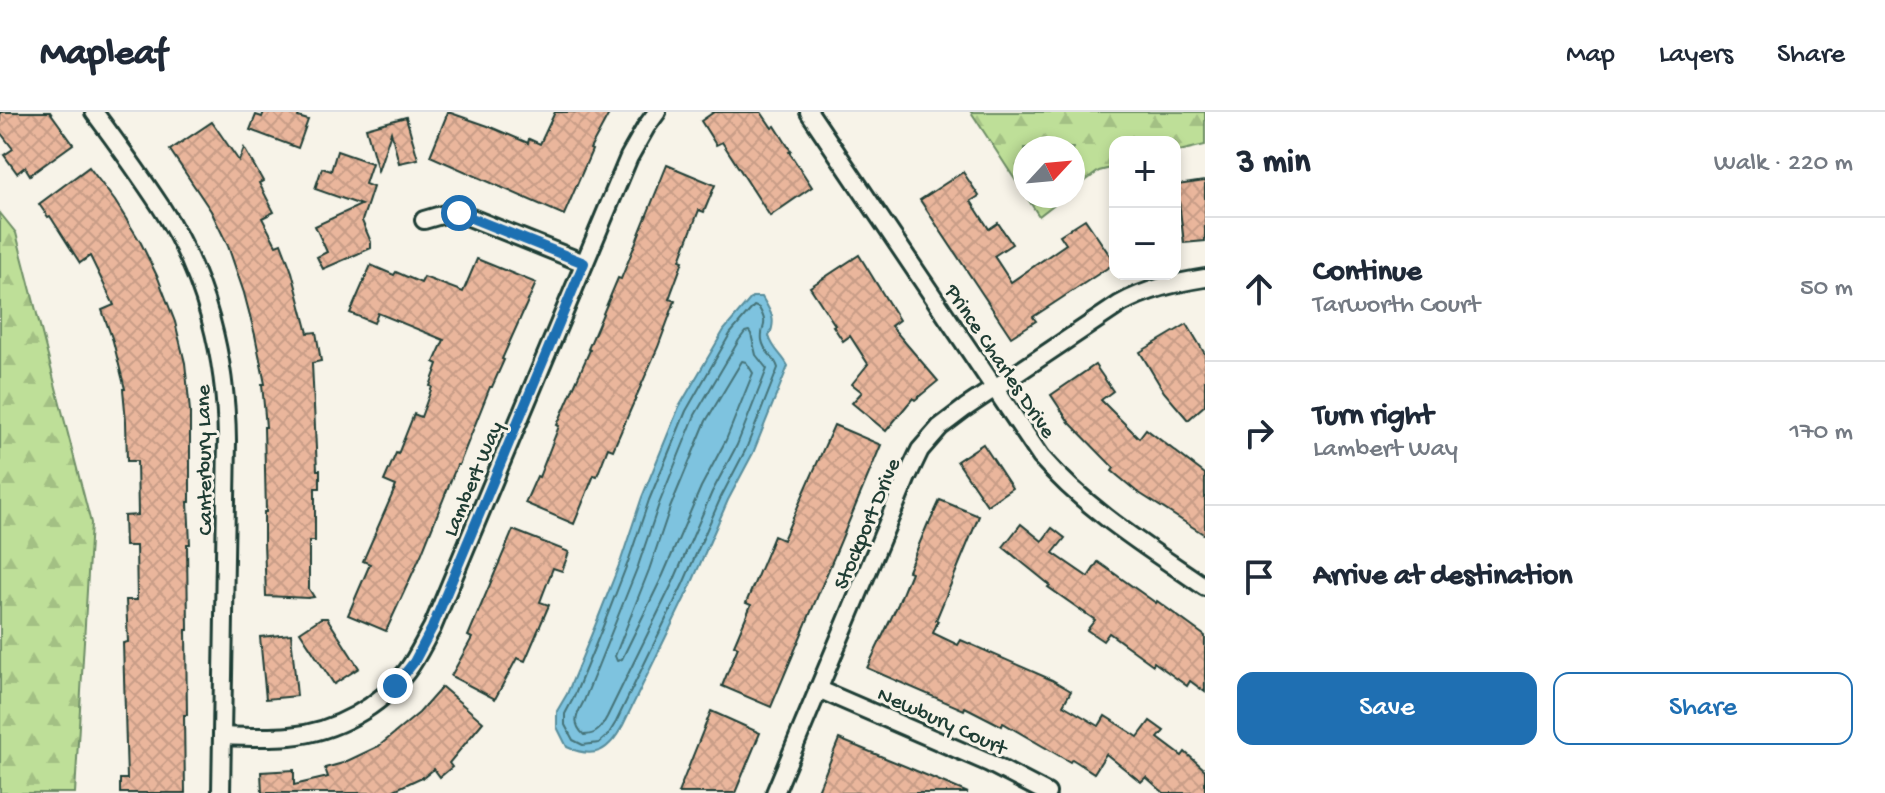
<!DOCTYPE html>
<meta charset="utf-8">
<style>
body{margin:0;font-family:"Gochi Hand",sans-serif;background:#f2f2f3;color:#1f2937}
.controls{position:absolute;right:24px;top:24px;display:grid;overflow:hidden;border-radius:16px;box-shadow:0 4px 12px #0003}
.controls button{width:72px;height:72px;display:grid;place-items:center;padding:0;border:0;border-bottom:2px solid #e0e1e3;background:#fff;color:#1f2937;font:40px sans-serif}
.compass{position:absolute;left:1013px;top:24px;width:72px;height:72px;border-radius:50%;background:#fff;box-shadow:0 4px 12px #0003;rotate:64deg}
.stop{position:absolute;width:24px;height:24px;margin:-18px;border:6px solid #1f6fb2;border-radius:50%;background:#fff}
.stop.end{background:#1f6fb2;border-color:#fff;box-shadow:0 2px 8px #0008}
.list{margin:0;padding:0;list-style:none}
h2{display:flex;justify-content:space-between;align-items:center;height:104px;margin:0;padding:0 32px;font-size:34px}
h2 small{font-size:26px;font-weight:400;color:#747a83}
.list li{display:grid;grid-template-columns:52px 1fr auto;gap:24px;align-items:center;box-sizing:border-box;height:144px;padding:0 32px;border-top:2px solid #e0e1e3}
.list b{display:block;font-size:30px;white-space:nowrap}
.list p{margin:0;font-size:26px;white-space:nowrap;color:#747a83}
.list em{font-size:26px;font-style:normal;color:#747a83}
.actions{display:flex;gap:16px;padding:24px 32px}
.actions a{flex:1;padding:18px 0;border:2px solid #1f6fb2;border-radius:16px;text-align:center;font-size:28px;color:#1f6fb2}
.actions .main{background:#1f6fb2;color:#fff}
.icon{flex:none;width:44px;height:44px;fill:none;stroke:currentColor;stroke-width:2;stroke-linecap:round;stroke-linejoin:round}
.map{position:relative;flex:none;width:1205px;height:681px;overflow:hidden}
header{display:flex;align-items:center;gap:48px;box-sizing:border-box;height:112px;padding:0 40px;background:#fff;border-bottom:2px solid #e0e1e3}
header strong{font-size:38px}
nav{display:flex;gap:44px;margin-inline-start:auto;font-size:28px}
main{display:flex}
aside{flex:1;background:#fff}
.map>svg:first-child{display:block}
.forest{fill:url(#forest-firs);stroke:#6e8e66;stroke-width:2}
.water{fill:#7ec3df;stroke:#588d9b;stroke-width:2}
.lines{fill:none;stroke-linecap:round;stroke-linejoin:round}
.shore{stroke:#457378;stroke-width:2}
.building{fill:url(#building-cross-hatch);stroke:#1f3d34;stroke-width:2}
.minor-casing{stroke:#1f3d34;stroke-width:22}
.minor{stroke:#f7f3e8;stroke-width:16}
.route{stroke:#1f6fb2;stroke-width:10}
.labels{text-anchor:middle;stroke-width:6;stroke-linejoin:round;paint-order:stroke}
.street-label{font-size:22px;fill:#1f3d34;stroke:#f7f3e8}
</style>
<header>
<strong>Mapleaf</strong>
<nav><a>Map</a><a>Layers</a><a>Share</a></nav>
</header>
<main>
<div class="map">
<svg width="1205" height="681" viewBox="0 0 1205 681">
<defs>
<pattern id="forest-firs" width="22" height="20" patternUnits="userSpaceOnUse" patternTransform="scale(2)"><rect width="22" height="20" fill="#bedf98"/><path d="M5 1l3.5 6h-7zM16 11l3.5 6h-7z" fill="#a3c084"/></pattern>
<pattern id="building-cross-hatch" width="8" height="8" patternUnits="userSpaceOnUse" patternTransform="scale(2)"><rect width="8" height="8" fill="#eab69c"/><path d="M0 0l8 8M0 8l8-8" fill="none" stroke="#c89d87"/></pattern>
</defs>
<rect width="100%" height="100%" fill="#f7f3e8"/>
<filter id="ink" filterUnits="userSpaceOnUse"><feTurbulence type="fractalNoise" baseFrequency=".0125" numOctaves="2"/><feDisplacementMap in="SourceGraphic" scale="16" xChannelSelector="R" yChannelSelector="G"/><feConvolveMatrix kernelMatrix="1 2 1 2 8 2 1 2 1" color-interpolation-filters="sRGB"/></filter>
<g filter="url(#ink)">
<g class="forest">
<path d="M 971,0 L 1205,0 L 1205,33 L 1175,40 L 1175,30 L 1115,30 L 1115,55 L 1099,59 L 1073,78 L 1073,36 L 1025,36 L 1025,83 Z"/>
<path d="M 1026,84 L 1065,84 L 1039,104 Z"/>
<path d="M 0,101 L 16,121 L 91,411 L 75,681 L 0,681 Z"/>
</g>
<path class="water" d="M 752,185 L 762,185 C 771,200 777,208 769,224 C 773,238 782,242 788,254 L 753,341 L 728,388 L 690,475 L 623,613 C 609,639 595,648 567,635 L 557,615 L 557,599 L 567,582 L 595,514 L 621,448 L 642,385 L 679,295 L 724,218 Z"/>
<g class="lines">
<g class="shore">
<path d="M 754,194 L 759,196 C 770,215 760,213 762,228 C 764,242 775,244 778,256 L 746,337 L 721,385 L 683,472 L 616,610 L 608,623 L 599,631 L 583,633 L 573,628 L 565,613 L 565,602 L 574,585 L 602,517 L 628,450 L 649,388 L 686,299 L 730,222 Z"/>
<path d="M 749,219 L 751,222 L 756,243 L 767,257 L 737,333 L 712,380 L 674,468 L 607,605 C 601,616 597,623 584,623 C 571,611 577,602 584,589 L 638,454 L 659,392 L 695,303 L 739,228 L 745,220 Z"/>
<path d="M 742,249 L 746,250 L 753,261 L 726,328 L 701,375 L 663,463 L 622,547 L 617,549 L 615,544 L 649,458 L 670,396 L 706,309 Z"/>
</g>
</g>
<g class="building">
<path d="M 0,0 L 50,0 L 73,32 L 30,63 L 25,55 L 17,61 L 4,43 L 13,37 L 0,20 Z"/>
<path d="M 264,0 L 300,0 L 298,5 L 308,8 L 298,36 L 250,18 L 256,3 L 262,5 Z"/>
<path d="M 448,0 L 488,14 L 528,31 L 529,27 L 540,32 L 555,0 L 610,0 L 590,37 L 592,38 L 564,103 L 430,44 Z"/>
<path d="M 714,0 L 761,0 L 772,16 L 775,14 L 791,39 L 789,40 L 812,75 L 770,104 L 722,30 L 716,33 L 701,9 Z"/>
<path d="M 406,5 L 418,47 L 399,51 L 391,20 L 378,59 L 366,16 Z"/>
<path d="M 212,10 L 239,49 L 244,36 L 263,69 L 259,71 L 274,100 L 262,106 L 276,133 L 281,131 L 292,160 L 308,221 L 316,220 L 321,249 L 312,251 L 317,358 L 320,358 L 320,376 L 315,376 L 315,429 L 309,429 L 309,477 L 314,485 L 308,486 L 266,484 L 264,430 L 264,400 L 266,400 L 264,315 L 266,315 L 262,272 L 265,272 L 255,223 L 244,181 L 228,134 L 211,99 L 170,38 Z"/>
<path d="M 337,39 L 372,51 L 365,72 L 373,75 L 362,109 L 371,130 L 371,136 L 323,157 L 317,145 L 327,140 L 315,114 L 361,93 L 315,77 L 322,56 L 331,59 Z"/>
<path d="M 667,53 L 715,73 L 704,100 L 699,98 L 680,148 L 683,149 L 669,187 L 675,189 L 658,235 L 613,338 L 608,336 L 597,364 L 594,363 L 574,412 L 525,391 L 537,364 L 539,365 L 559,314 L 557,313 L 590,238 L 588,237 L 618,166 L 621,167 Z"/>
<path d="M 89,55 L 115,89 L 141,131 L 158,166 L 175,210 L 185,251 L 190,299 L 190,390 L 188,390 L 190,432 L 187,432 L 188,518 L 186,518 L 187,603 L 184,603 L 185,681 L 120,681 L 120,667 L 127,667 L 123,531 L 128,530 L 126,488 L 137,488 L 136,434 L 125,434 L 124,404 L 138,403 L 137,349 L 127,349 L 126,309 L 123,277 L 125,277 L 113,229 L 102,198 L 114,193 L 90,144 L 80,151 L 50,104 L 48,105 L 39,92 Z"/>
<path d="M 963,60 L 979,84 L 971,89 L 989,117 L 998,111 L 1012,132 L 994,144 L 1011,170 L 1066,132 L 1060,123 L 1085,107 L 1115,151 L 1033,205 L 1036,209 L 1011,225 L 920,88 Z"/>
<path d="M 1205,69 L 1205,129 L 1184,131 L 1177,73 Z"/>
<path d="M 859,143 L 899,208 L 891,214 L 938,269 L 915,288 L 913,286 L 886,319 L 852,291 L 862,280 L 852,272 L 868,252 L 850,224 L 843,229 L 833,214 L 835,213 L 810,175 Z"/>
<path d="M 477,147 L 536,171 L 502,247 L 504,248 L 492,275 L 490,275 L 459,353 L 457,353 L 421,443 L 386,519 L 348,503 L 370,452 L 363,449 L 396,374 L 384,369 L 396,341 L 398,342 L 414,302 L 421,305 L 432,275 L 430,274 L 438,252 L 434,250 L 444,228 L 378,201 L 374,211 L 350,201 L 371,153 L 394,163 L 396,160 L 421,171 L 424,165 L 463,180 Z"/>
<path d="M 1187,212 L 1205,242 L 1205,293 L 1188,308 L 1164,280 L 1140,240 Z"/>
<path d="M 1095,253 L 1113,279 L 1101,288 L 1139,326 L 1146,317 L 1205,362 L 1205,423 L 1136,379 L 1112,359 L 1114,356 L 1069,310 L 1051,283 Z"/>
<path d="M 834,313 L 881,333 L 771,595 L 722,574 L 738,535 L 734,533 L 751,493 L 746,491 L 774,424 L 783,428 Z"/>
<path d="M 983,332 L 1012,376 L 987,393 L 957,349 Z"/>
<path d="M 940,388 L 979,404 L 936,508 L 938,509 L 933,521 L 958,533 L 961,528 L 1052,568 L 1071,579 L 1063,593 L 1099,614 L 1105,604 L 1138,625 L 1150,609 L 1164,619 L 1158,626 L 1182,644 L 1185,640 L 1205,658 L 1205,681 L 1164,681 L 1146,665 L 1141,670 L 1106,642 L 1094,661 L 1072,647 L 1070,650 L 1003,611 L 1002,614 L 965,595 L 964,598 L 867,556 L 898,492 L 911,460 L 908,459 L 928,411 L 929,412 Z"/>
<path d="M 1021,412 L 1042,429 L 1052,416 L 1065,426 L 1053,441 L 1088,465 L 1098,450 L 1156,491 L 1157,489 L 1205,524 L 1205,580 L 1190,569 L 1187,574 L 1154,550 L 1153,553 L 1109,521 L 1103,529 L 1087,518 L 1095,508 L 1048,475 L 1050,473 L 1003,435 Z"/>
<path d="M 513,418 L 569,440 L 562,459 L 553,456 L 540,490 L 549,493 L 525,549 L 517,546 L 495,587 L 451,564 L 472,526 L 468,524 Z"/>
<path d="M 321,506 L 327,506 L 359,556 L 334,572 L 300,520 Z"/>
<path d="M 291,522 L 297,584 L 266,587 L 260,525 Z"/>
<path d="M 442,575 L 483,610 L 449,651 L 452,655 L 440,665 L 434,657 L 423,666 L 422,665 L 388,681 L 262,681 L 261,660 L 294,658 L 294,673 L 328,665 L 325,656 L 343,651 L 379,634 L 419,601 Z"/>
<path d="M 711,599 L 760,621 L 735,681 L 678,681 Z"/>
<path d="M 839,627 L 907,655 L 968,681 L 817,681 Z"/>
</g>
<g class="lines">
<defs>
<g id="minor">
<path d="M 94,0 C 117,31 140,63 161,95 C 206,164 226,246 227,328 L 221,681"/>
<path d="M 809,0 L 1041,345 C 1087,398 1147,435 1205,475"/>
<path d="M 424,108 L 448,101 L 459,101 L 584,151"/>
<path d="M 818,577 L 989,651 L 1047,681"/>
<path d="M 222,624 C 244,625 268,626 290,624 C 335,620 380,595 407,559 C 417,546 424,530 432,516 L 629,45 L 646,15 L 657,0"/>
<path d="M 775,681 L 907,365 L 920,338 L 940,315 L 965,296 L 1120,192 C 1147,177 1174,171 1205,166"/>
</g>
</defs>
<use href="#minor" class="minor-casing"/>
<use href="#minor" class="minor"/>
</g>
</g>
<g class="lines" filter="url(#ink)">
<path class="route" d="M 395,574 L 414,550 L 432,516 L 584,151 L 459,101"/>
</g>
<g class="labels">
<g class="street-label">
<text transform="translate(1002 248) rotate(56)" y="8">Prince Charles Drive</text>
<text transform="translate(202 348) rotate(-91)" y="8">Canterbury Lane</text>
<text transform="translate(471 366) rotate(-67)" y="8">Lambert Way</text>
<text transform="translate(865 411) rotate(-67)" y="8">Stockport Drive</text>
<text transform="translate(943 607) rotate(24)" y="8">Newbury Court</text>
</g>
</g>
</svg>
<div class="controls">
<button>+</button>
<button>−</button>
</div>
<svg class="compass" viewBox="-18 -18 36 36"><path d="M0-13l5 13h-10z" fill="#e53935"/><path d="M0 13l5-13h-10z" fill="#747a83"/></svg>
<div class="stop" style="left:459px;top:101px"></div>
<div class="stop end" style="left:395px;top:574px"></div>
</div>
<aside>
<h2>3 min<small>Walk · 220 m</small></h2>
<ul class="list">
<li><svg class="icon" aria-label="ahead" viewBox="0 0 24 24"><path d="M12 20V5M6 11l6-6 6 6"/></svg><div><b>Continue</b><p>Tarworth Court</p></div><em>50 m</em></li>
<li><svg class="icon" aria-label="right" viewBox="0 0 24 24"><path d="M7 20v-9h11M14 6l5 5-5 5"/></svg><div><b>Turn right</b><p>Lambert Way</p></div><em>170 m</em></li>
<li><svg class="icon" aria-label="arrive" viewBox="0 0 24 24"><path d="M6 21V4h12l-3 4 3 4H6"/></svg><div><b>Arrive at destination</b></div></li>
</ul>
<div class="actions"><a class="main">Save</a><a>Share</a></div>
</aside>
</main>
